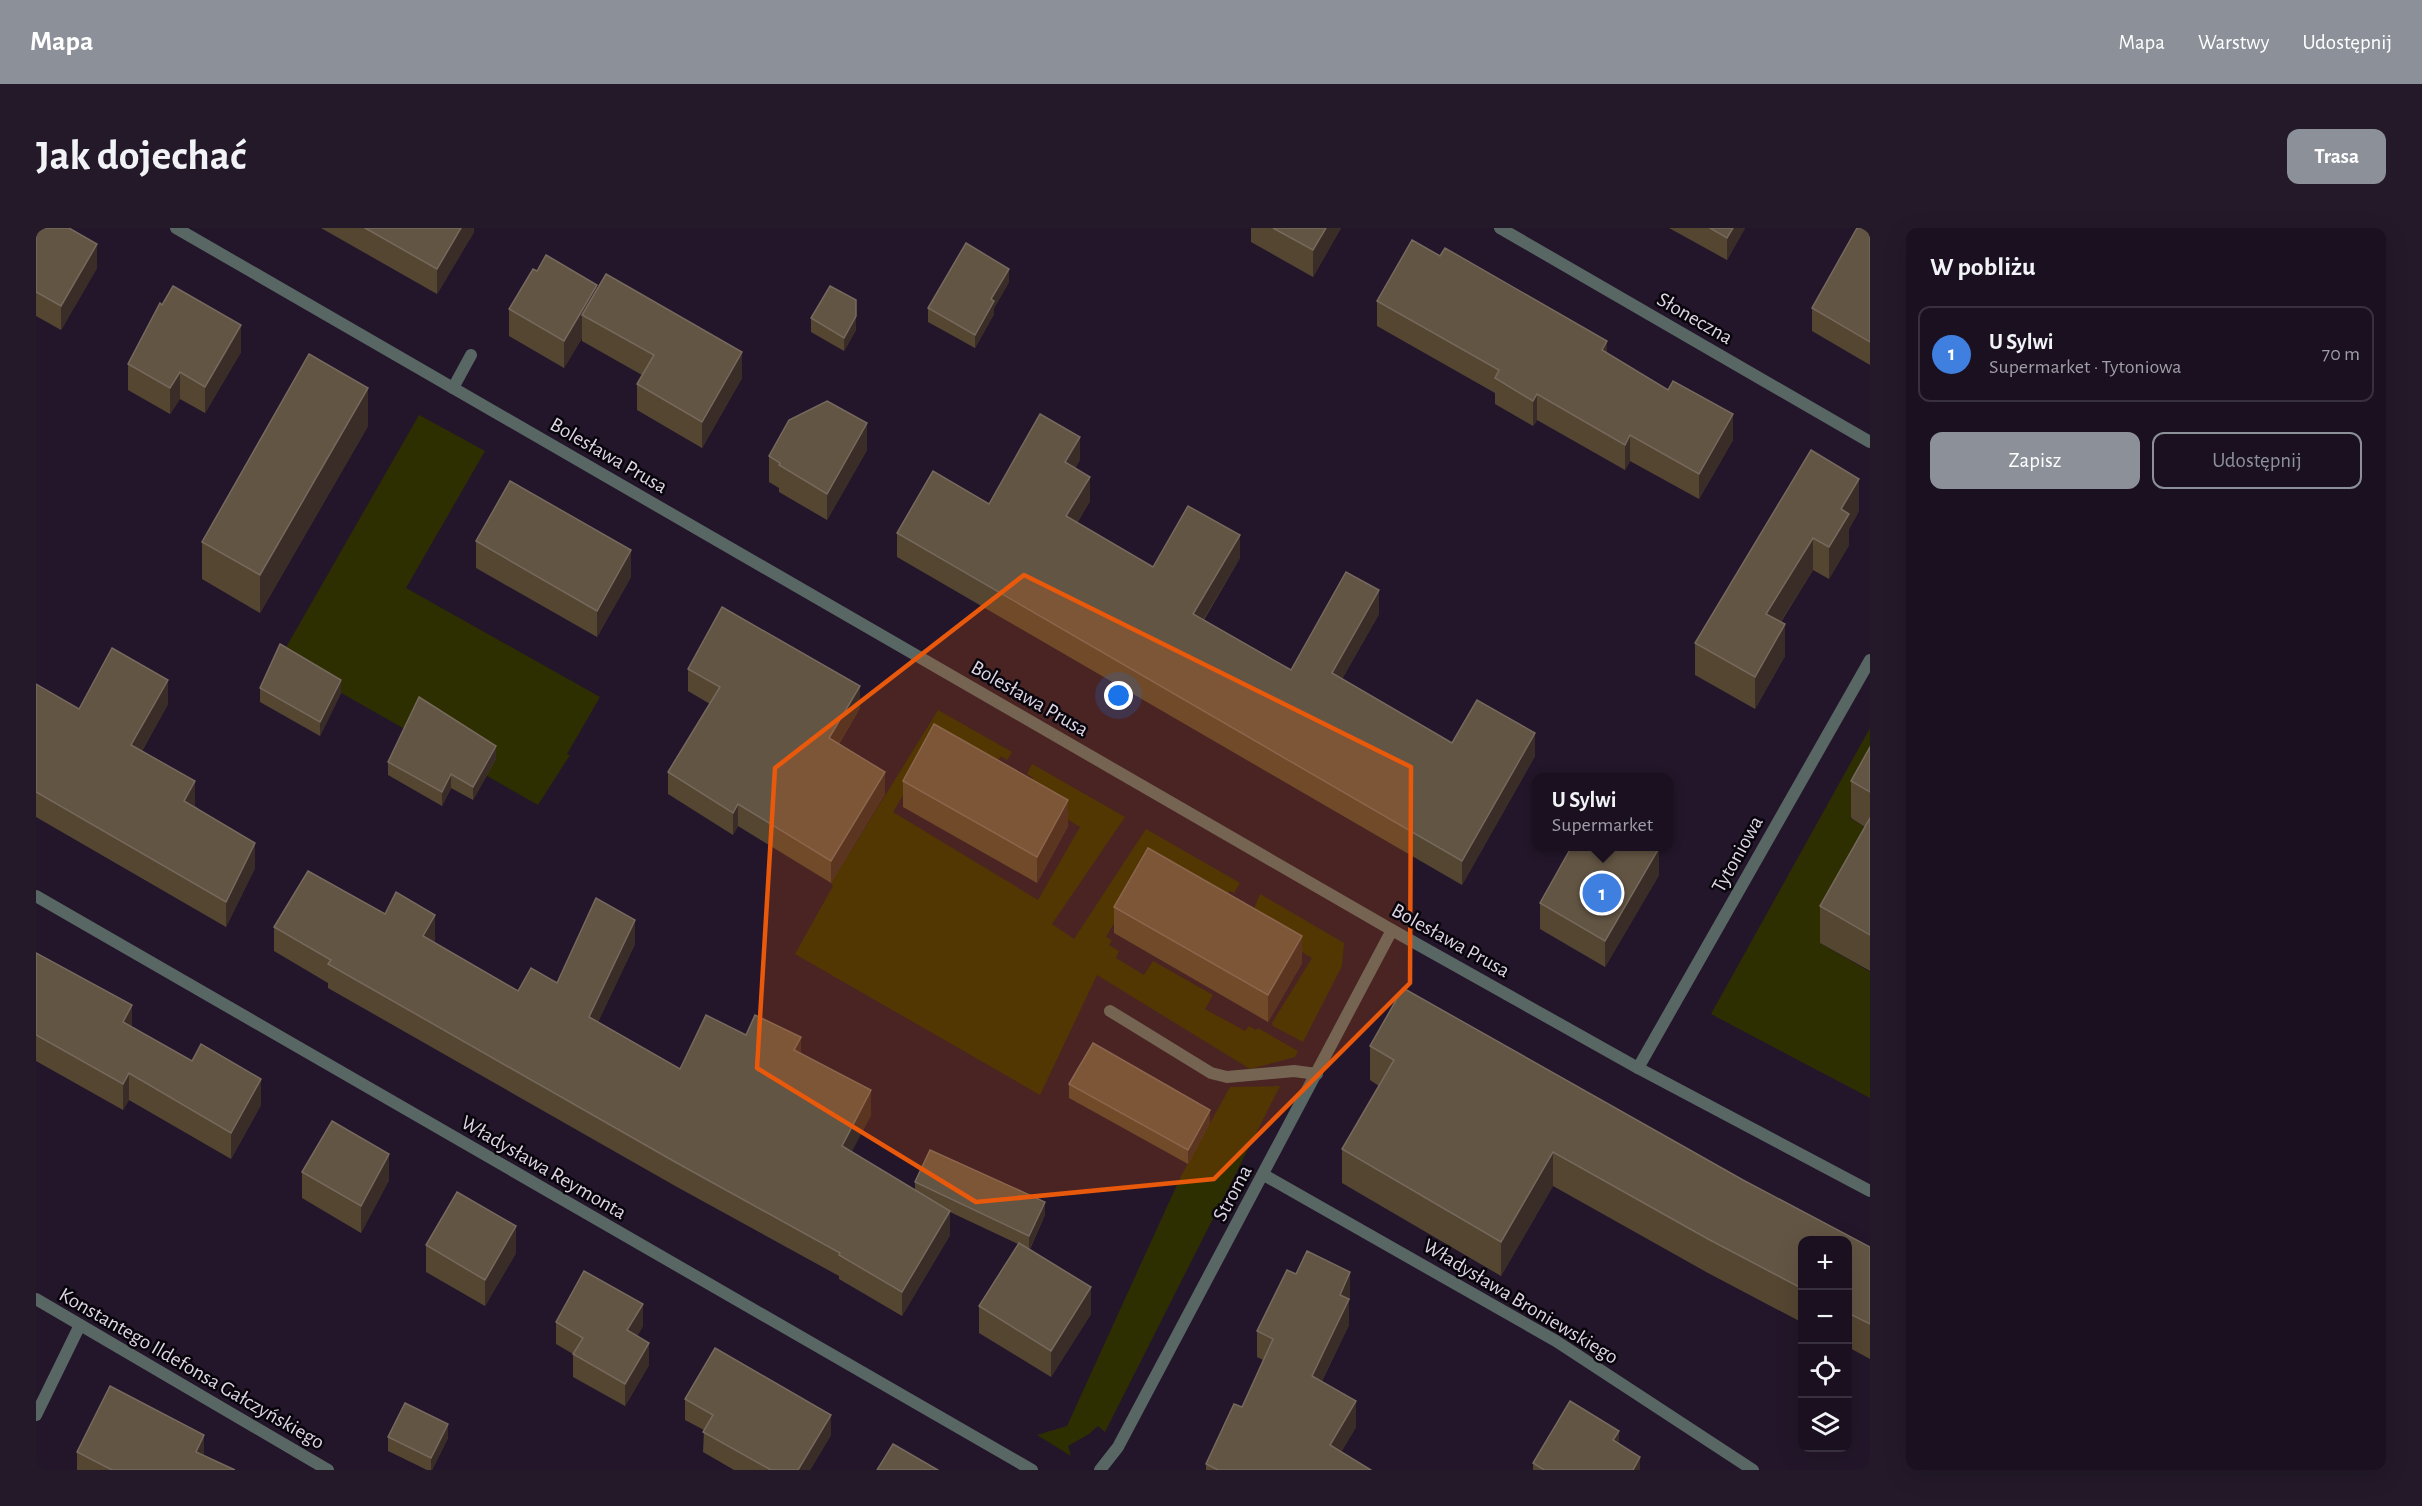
<!DOCTYPE html>
<html lang="pl">
<meta charset="utf-8">
<style>
body{margin:0;font-family:"Alegreya Sans",sans-serif;background:#231929;color:#f1f3f6}
.controls{position:absolute;right:18px;bottom:18px;display:grid;overflow:hidden;border-radius:12px;box-shadow:0 6px 24px #0002}
.controls button{width:54px;height:54px;display:grid;place-items:center;padding:0;border:0;border-bottom:2px solid #38303e;background:#1a1020;color:#f1f3f6;font:30px sans-serif}
.you{position:absolute;left:1083px;top:468px;width:21px;height:21px;margin:-15px;border:4px solid #fff;border-radius:50%;background:#1a73e8;box-shadow:0 0 0 9px #1a73e833}
.badge{display:grid;place-items:center;width:39px;height:39px;border-radius:50%;background:#8c9099;color:#fff;font-size:20px;font-weight:700}
.pin{position:absolute;translate:-50% -50%;border:3px solid #fff;box-shadow:0 2px 6px #0006}
.popup{position:absolute;left:1496px;top:545px;width:141px;height:78px;box-sizing:border-box;display:grid;place-content:center;border-radius:12px;background:#1a1020;filter:drop-shadow(0 2px 4px #0005);font-size:20px;white-space:nowrap;color:#9f9da5}
.popup b{font-size:22px;color:#f1f3f6}
.popup::after{content:'';position:absolute;left:50%;top:100%;margin-left:-12px;border:12px solid transparent;border-top-color:#1a1020}
.list{margin:0;padding:0;list-style:none}
h2{display:flex;justify-content:space-between;align-items:center;height:78px;margin:0;padding:0 24px;font-size:26px}
h2 small{font-size:20px;font-weight:400;color:#9f9da5}
.list li{display:grid;grid-template-columns:39px 1fr auto;gap:18px;align-items:center;box-sizing:border-box;height:96px;margin:0 12px 12px;padding:0 12px;border:2px solid #38303e;border-radius:12px}
.list b{display:block;font-size:22px;white-space:nowrap}
.list p{margin:0;font-size:20px;white-space:nowrap;color:#9f9da5}
.list em{font-size:20px;font-style:normal;color:#9f9da5}
.actions{display:flex;gap:12px;padding:18px 24px}
.actions a{flex:1;padding:14px 0;border:2px solid #8c9099;border-radius:12px;text-align:center;font-size:21px;color:#8c9099}
.actions .main{background:#8c9099;color:#fff}
.icon{flex:none;width:33px;height:33px;fill:none;stroke:currentColor;stroke-width:2;stroke-linecap:round;stroke-linejoin:round}
.map{position:relative;flex:none;width:1834px;height:1242px;overflow:hidden;border-radius:12px}
header{display:flex;align-items:center;gap:36px;box-sizing:border-box;height:84px;padding:0 30px;background:#8c9099;color:#fff}
header strong{font-size:28px}
nav{display:flex;gap:33px;margin-inline-start:auto;font-size:21px}
.intro{display:flex;align-items:center;justify-content:space-between;box-sizing:border-box;height:144px;padding:0 36px}
h1{margin:0;font-size:42px}
.button{padding:15px 27px;border-radius:12px;background:#8c9099;color:#fff;font-size:21px;font-weight:700}
main{display:flex;gap:36px;padding:0 36px}
aside{flex:1;background:#1a1020;border-radius:12px;box-shadow:0 6px 24px #0002}
.map>svg:first-child{display:block}
.green{fill:#2d2f00}
.lines{fill:none;stroke-linecap:round;stroke-linejoin:round}
.service{stroke:#586763;stroke-width:12}
.minor{stroke:#586763;stroke-width:12}
.wall{fill:#544631}
.shaded-wall{fill:#3a2c26}
.building{fill:#635544;stroke:#76695d;stroke-width:1.5}
.marked{fill:#e8590c;fill-opacity:0.2;stroke:#e8590c;stroke-width:4.5;stroke-linejoin:round}
.labels{text-anchor:middle;stroke-width:5;stroke-linejoin:round;paint-order:stroke}
.street-label{font-size:21px;fill:#ddd5e3;stroke:#09050c}
</style>
<header>
<strong>Mapa</strong>
<nav><a>Mapa</a><a>Warstwy</a><a>Udostępnij</a></nav>
</header>
<div class="intro"><h1>Jak dojechać</h1><a class="button">Trasa</a></div>
<main>
<div class="map">
<svg width="1834" height="1242" viewBox="0 0 1834 1242">
<rect width="100%" height="100%" fill="#23162a"/>
<g class="green">
<path d="M 383,187 L 449,223 L 370,360 L 564,469 L 531,526 L 534,527 L 502,577 L 244,430 Z"/>
<path d="M 902,482 L 976,524 L 971,532 L 965,528 L 955,545 L 899,513 L 857,584 L 1002,672 L 1044,599 L 988,565 L 997,550 L 991,546 L 996,536 L 1089,589 L 1016,696 L 1038,711 L 1110,601 L 1204,655 L 1198,665 L 1194,663 L 1185,678 L 1112,637 L 1070,709 L 1076,712 L 1073,717 L 1083,723 L 1080,730 L 1108,747 L 1117,733 L 1177,767 L 1169,781 L 1209,803 L 1213,798 L 1220,802 L 1222,800 L 1262,823 L 1259,829 L 1214,841 L 1061,747 L 1004,867 L 759,726 L 797,658 L 795,655 Z"/>
<path d="M 1834,500 L 1834,555 L 1814,590 L 1834,602 L 1784,715 L 1834,744 L 1834,870 L 1675,786 Z"/>
<path d="M 1224,666 L 1308,715 L 1306,738 L 1267,814 L 1237,798 L 1236,795 L 1276,730 L 1213,693 Z"/>
<path d="M 1244,858 L 1069,1204 L 1062,1198 L 1053,1206 L 1032,1218 L 1035,1228 L 1001,1207 L 1031,1198 L 1145,948 L 1194,859 Z"/>
</g>
<g class="lines">
<g class="service">
<path d="M 417,160 L 435,127"/>
<path d="M 1074,783 L 1175,845 L 1191,849 L 1258,843 L 1281,846"/>
</g>
<g class="minor">
<path d="M 140,0 L 1356,702 L 1602,840 L 1834,963"/>
<path d="M 1464,0 L 1834,214"/>
<path d="M 0,668 L 996,1242"/>
<path d="M 1602,840 L 1834,432"/>
<path d="M 1228,947 L 1520,1113 L 1717,1242"/>
<path d="M 0,1071 L 292,1242"/>
<path d="M 0,1187 L 44,1097"/>
<path d="M 1064,1242 L 1082,1219 L 1356,702"/>
</g>
</g>
<g class="wall">
<path d="M 0,0 L 61,40 L 25,102 L 0,88 Z"/>
<path d="M 285,0 L 438,0 L 438,4 L 401,66 Z"/>
<path d="M 1215,0 L 1305,0 L 1277,49 L 1215,14 Z"/>
<path d="M 1633,0 L 1709,0 L 1691,32 Z"/>
<path d="M 1834,0 L 1834,137 L 1776,103 L 1776,80 Z"/>
<path d="M 501,43 L 561,60 L 706,150 L 666,220 L 601,182 L 601,156 L 606,147 L 546,113 L 546,110 L 528,140 L 473,108 L 473,81 Z"/>
<path d="M 973,54 L 958,80 L 958,86 L 939,120 L 892,94 L 892,80 Z"/>
<path d="M 1341,73 L 1571,125 L 1697,212 L 1663,271 L 1594,233 L 1589,242 L 1501,192 L 1497,198 L 1459,176 L 1459,165 L 1341,98 Z"/>
<path d="M 775,90 L 820,102 L 808,123 L 775,104 Z"/>
<path d="M 205,124 L 169,185 L 144,171 L 134,186 L 92,162 L 92,136 Z"/>
<path d="M 332,198 L 224,385 L 166,351 L 166,314 Z"/>
<path d="M 831,222 L 791,292 L 743,264 L 743,260 L 733,254 L 733,228 Z"/>
<path d="M 1044,232 L 1039,240 L 1054,273 L 1041,295 L 1117,339 L 1204,330 L 1168,392 L 1255,442 L 1343,386 L 1306,451 L 1416,515 L 1499,528 L 1426,657 L 861,329 L 861,305 L 953,276 Z"/>
<path d="M 1823,251 L 1823,283 L 1813,301 L 1813,317 L 1793,351 L 1777,342 L 1745,394 L 1749,428 L 1719,481 L 1659,447 L 1659,415 Z"/>
<path d="M 440,313 L 595,349 L 561,409 L 440,340 Z"/>
<path d="M 652,441 L 824,480 L 803,516 L 849,566 L 795,655 L 702,598 L 697,607 L 632,566 L 632,544 L 674,476 L 652,463 Z"/>
<path d="M 0,456 L 43,481 L 132,476 L 106,523 L 219,640 L 190,699 L 0,589 Z"/>
<path d="M 224,460 L 305,465 L 284,508 L 224,474 Z"/>
<path d="M 1834,519 L 1834,743 L 1784,715 L 1784,678 L 1829,599 L 1815,590 L 1815,553 Z"/>
<path d="M 460,531 L 437,572 L 415,560 L 406,578 L 352,547 L 352,534 Z"/>
<path d="M 867,553 L 1032,598 L 1001,655 L 867,579 Z"/>
<path d="M 1623,647 L 1569,739 L 1504,701 L 1504,675 Z"/>
<path d="M 1078,679 L 1266,735 L 1232,794 L 1078,705 Z"/>
<path d="M 349,686 L 399,711 L 398,714 L 482,763 L 521,755 L 599,716 L 562,794 L 644,841 L 710,807 L 765,825 L 835,887 L 815,924 L 879,962 L 879,954 L 1009,987 L 994,1021 L 1055,1086 L 1015,1149 L 943,1105 L 943,1078 L 982,1016 L 914,984 L 914,1007 L 866,1088 L 803,1051 L 803,1048 L 641,959 L 292,760 L 292,755 L 238,723 L 238,699 Z"/>
<path d="M 0,725 L 96,799 L 225,877 L 195,931 L 93,872 L 87,882 L 0,833 Z"/>
<path d="M 1334,818 L 1707,952 L 1834,1019 L 1834,1131 L 1812,1119 L 1812,1012 L 1767,1012 L 1767,1095 L 1672,1045 L 1517,958 L 1465,1048 L 1306,955 L 1306,921 L 1343,858 L 1334,852 Z"/>
<path d="M 1033,856 L 1174,895 L 1152,936 L 1033,870 Z"/>
<path d="M 266,944 L 353,952 L 325,1005 L 266,970 Z"/>
<path d="M 390,1017 L 480,1025 L 449,1078 L 390,1044 Z"/>
<path d="M 1260,1046 L 1314,1070 L 1313,1073 L 1313,1097 L 1286,1153 L 1320,1199 L 1305,1224 L 1335,1242 L 1170,1242 L 1170,1236 L 1206,1179 L 1227,1132 L 1221,1129 L 1221,1103 Z"/>
<path d="M 520,1094 L 607,1098 L 601,1108 L 613,1137 L 589,1178 L 537,1149 L 537,1126 L 520,1116 Z"/>
<path d="M 649,1171 L 795,1207 L 774,1242 L 698,1242 L 667,1224 L 668,1202 L 649,1192 Z"/>
<path d="M 352,1209 L 412,1210 L 396,1242 L 391,1242 L 352,1223 Z"/>
<path d="M 1583,1215 L 1604,1242 L 1497,1242 L 1497,1235 Z"/>
<path d="M 41,1224 L 168,1227 L 199,1242 L 41,1242 Z"/>
</g>
<g class="shaded-wall">
<path d="M 425,0 L 438,0 L 438,4 L 401,66 L 401,41 Z"/>
<path d="M 1290,0 L 1305,0 L 1277,49 L 1277,22 Z"/>
<path d="M 1697,0 L 1709,0 L 1691,32 L 1691,10 Z"/>
<path d="M 61,16 L 61,40 L 25,102 L 25,78 Z"/>
<path d="M 973,41 L 973,54 L 958,80 L 958,86 L 939,120 L 939,107 L 955,71 Z"/>
<path d="M 561,57 L 561,84 L 546,87 L 546,110 L 528,140 L 528,113 Z"/>
<path d="M 820,88 L 820,102 L 808,123 L 808,110 Z"/>
<path d="M 205,97 L 205,124 L 169,185 L 169,159 Z"/>
<path d="M 1571,113 L 1571,138 L 1566,122 Z"/>
<path d="M 706,124 L 706,150 L 666,220 L 666,194 Z"/>
<path d="M 144,144 L 144,171 L 134,186 L 134,160 Z"/>
<path d="M 332,160 L 332,198 L 224,385 L 224,347 Z"/>
<path d="M 1501,166 L 1501,192 L 1497,198 L 1497,173 Z"/>
<path d="M 1697,186 L 1697,212 L 1663,271 L 1663,246 Z"/>
<path d="M 831,195 L 831,222 L 791,292 L 791,266 Z"/>
<path d="M 1594,207 L 1594,233 L 1589,242 L 1589,217 Z"/>
<path d="M 1044,209 L 1044,232 L 1029,258 L 1029,234 Z"/>
<path d="M 1054,249 L 1054,273 L 1030,312 L 1030,288 Z"/>
<path d="M 1823,251 L 1823,283 L 1813,301 L 1813,317 L 1793,351 L 1793,319 L 1805,281 Z"/>
<path d="M 1204,307 L 1204,330 L 1157,409 L 1157,386 Z"/>
<path d="M 1777,310 L 1777,342 L 1730,417 L 1730,386 Z"/>
<path d="M 595,322 L 595,349 L 561,409 L 561,383 Z"/>
<path d="M 1343,362 L 1343,386 L 1296,469 L 1296,445 Z"/>
<path d="M 1749,396 L 1749,428 L 1719,481 L 1719,449 Z"/>
<path d="M 132,452 L 132,476 L 95,542 L 95,517 Z"/>
<path d="M 305,452 L 305,465 L 284,508 L 284,494 Z"/>
<path d="M 824,458 L 824,480 L 793,532 L 793,510 Z"/>
<path d="M 1499,505 L 1499,528 L 1426,657 L 1426,633 Z"/>
<path d="M 460,518 L 460,531 L 437,572 L 437,559 Z"/>
<path d="M 849,544 L 849,566 L 795,655 L 795,633 Z"/>
<path d="M 415,546 L 415,560 L 406,578 L 406,564 Z"/>
<path d="M 159,553 L 159,578 L 148,597 L 148,573 Z"/>
<path d="M 1032,572 L 1032,598 L 1001,655 L 1001,629 Z"/>
<path d="M 702,576 L 702,598 L 697,607 L 697,585 Z"/>
<path d="M 219,615 L 219,640 L 190,699 L 190,674 Z"/>
<path d="M 1623,620 L 1623,647 L 1569,739 L 1569,713 Z"/>
<path d="M 399,687 L 399,711 L 387,732 L 387,708 Z"/>
<path d="M 599,692 L 599,716 L 553,813 L 553,789 Z"/>
<path d="M 1266,708 L 1266,735 L 1232,794 L 1232,767 Z"/>
<path d="M 96,777 L 96,803 L 87,794 Z"/>
<path d="M 765,809 L 765,833 L 758,822 Z"/>
<path d="M 93,845 L 93,872 L 87,882 L 87,856 Z"/>
<path d="M 225,851 L 225,877 L 195,931 L 195,905 Z"/>
<path d="M 835,862 L 835,887 L 806,943 L 806,918 Z"/>
<path d="M 1174,882 L 1174,895 L 1152,936 L 1152,922 Z"/>
<path d="M 1517,924 L 1517,958 L 1465,1048 L 1465,1014 Z"/>
<path d="M 353,926 L 353,952 L 325,1005 L 325,978 Z"/>
<path d="M 1009,974 L 1009,987 L 993,1022 L 993,1008 Z"/>
<path d="M 914,983 L 914,1007 L 866,1088 L 866,1064 Z"/>
<path d="M 480,998 L 480,1025 L 449,1078 L 449,1052 Z"/>
<path d="M 1314,1044 L 1314,1070 L 1313,1073 L 1313,1097 L 1276,1173 L 1276,1148 L 1304,1067 Z"/>
<path d="M 1055,1059 L 1055,1086 L 1015,1149 L 1015,1123 Z"/>
<path d="M 607,1076 L 607,1098 L 591,1125 L 591,1102 Z"/>
<path d="M 613,1115 L 613,1137 L 589,1178 L 589,1156 Z"/>
<path d="M 1320,1173 L 1320,1199 L 1295,1242 L 1294,1217 Z"/>
<path d="M 795,1187 L 795,1207 L 774,1242 L 762,1242 Z"/>
<path d="M 412,1196 L 412,1210 L 396,1242 L 395,1242 L 395,1230 Z"/>
<path d="M 1583,1203 L 1583,1227 L 1577,1212 Z"/>
<path d="M 168,1207 L 168,1233 L 160,1224 Z"/>
<path d="M 1604,1229 L 1604,1242 L 1597,1242 Z"/>
</g>
<g class="building">
<path d="M 0,0 L 33,0 L 61,16 L 25,78 L 0,64 Z"/>
<path d="M 329,0 L 425,0 L 401,41 Z"/>
<path d="M 1237,0 L 1290,0 L 1277,22 Z"/>
<path d="M 1674,0 L 1697,0 L 1691,10 Z"/>
<path d="M 1821,0 L 1834,0 L 1834,114 L 1776,80 Z"/>
<path d="M 1376,12 L 1404,28 L 1409,20 L 1571,113 L 1566,122 L 1632,162 L 1637,153 L 1697,186 L 1663,246 L 1594,207 L 1589,217 L 1501,166 L 1497,173 L 1459,150 L 1463,142 L 1341,73 Z"/>
<path d="M 930,15 L 973,41 L 955,71 L 958,73 L 939,107 L 892,80 Z"/>
<path d="M 510,27 L 561,57 L 528,113 L 473,81 L 497,41 L 501,43 Z"/>
<path d="M 570,46 L 706,124 L 666,194 L 601,156 L 618,127 L 546,87 Z"/>
<path d="M 137,58 L 205,97 L 169,159 L 144,144 L 134,160 L 92,136 L 124,75 L 126,77 Z"/>
<path d="M 794,58 L 820,72 L 820,88 L 808,110 L 775,90 Z"/>
<path d="M 273,126 L 332,160 L 224,347 L 166,314 Z"/>
<path d="M 791,173 L 831,195 L 791,266 L 743,237 L 744,235 L 733,228 L 753,192 Z"/>
<path d="M 1004,186 L 1044,209 L 1029,234 L 1054,249 L 1030,288 L 1117,339 L 1152,278 L 1204,307 L 1157,386 L 1255,442 L 1310,344 L 1343,362 L 1296,445 L 1416,515 L 1441,472 L 1499,505 L 1426,633 L 861,305 L 897,243 L 953,276 Z"/>
<path d="M 1775,222 L 1823,251 L 1805,281 L 1813,286 L 1793,319 L 1777,310 L 1730,386 L 1749,396 L 1719,449 L 1659,415 Z"/>
<path d="M 474,253 L 595,322 L 561,383 L 440,313 Z"/>
<path d="M 686,379 L 824,458 L 793,510 L 849,544 L 795,633 L 702,576 L 697,585 L 632,544 L 684,459 L 652,441 Z"/>
<path d="M 244,416 L 305,452 L 284,494 L 224,460 Z"/>
<path d="M 76,420 L 132,452 L 95,517 L 159,553 L 148,573 L 219,615 L 190,674 L 0,564 L 0,456 L 43,481 Z"/>
<path d="M 383,469 L 460,518 L 437,559 L 415,546 L 406,564 L 352,534 Z"/>
<path d="M 898,496 L 1032,572 L 1001,629 L 867,553 Z"/>
<path d="M 1834,519 L 1834,564 L 1815,553 Z"/>
<path d="M 1834,590 L 1834,707 L 1784,678 Z"/>
<path d="M 1536,618 L 1620,618 L 1623,620 L 1569,713 L 1504,675 Z"/>
<path d="M 1112,620 L 1266,708 L 1232,767 L 1078,679 Z"/>
<path d="M 272,643 L 349,686 L 360,664 L 399,687 L 387,708 L 482,763 L 495,740 L 521,755 L 560,670 L 599,692 L 553,789 L 644,841 L 670,787 L 710,807 L 719,787 L 765,809 L 758,822 L 835,862 L 806,918 L 914,983 L 866,1064 L 803,1027 L 804,1025 L 641,935 L 292,736 L 295,732 L 238,699 Z"/>
<path d="M 0,725 L 96,777 L 87,794 L 156,833 L 165,816 L 225,851 L 195,905 L 93,845 L 87,856 L 0,807 Z"/>
<path d="M 1367,760 L 1707,952 L 1834,1019 L 1834,1096 L 1812,1085 L 1812,1012 L 1767,1012 L 1767,1061 L 1672,1011 L 1517,924 L 1465,1014 L 1306,921 L 1358,832 L 1334,818 Z"/>
<path d="M 1057,815 L 1174,882 L 1152,922 L 1033,856 Z"/>
<path d="M 296,893 L 353,926 L 325,978 L 266,944 Z"/>
<path d="M 894,922 L 1009,974 L 993,1008 L 879,954 Z"/>
<path d="M 421,964 L 480,998 L 449,1052 L 390,1017 Z"/>
<path d="M 983,1015 L 1055,1059 L 1015,1123 L 943,1078 Z"/>
<path d="M 1271,1023 L 1314,1044 L 1304,1067 L 1313,1071 L 1276,1148 L 1320,1173 L 1294,1217 L 1335,1242 L 1182,1242 L 1170,1236 L 1198,1176 L 1206,1179 L 1237,1111 L 1221,1103 L 1251,1042 L 1260,1046 Z"/>
<path d="M 548,1043 L 607,1076 L 591,1102 L 613,1115 L 589,1156 L 537,1126 L 547,1110 L 520,1094 Z"/>
<path d="M 679,1120 L 795,1187 L 762,1242 L 735,1242 L 667,1204 L 677,1187 L 649,1171 Z"/>
<path d="M 74,1158 L 168,1207 L 160,1224 L 199,1242 L 76,1242 L 41,1224 Z"/>
<path d="M 1534,1173 L 1583,1203 L 1577,1212 L 1604,1229 L 1597,1242 L 1508,1242 L 1497,1235 Z"/>
<path d="M 369,1175 L 412,1196 L 395,1230 L 352,1209 Z"/>
<path d="M 857,1216 L 902,1242 L 841,1242 Z"/>
</g>
<path class="marked" d="M 988,347 L 1375,539 L 1374,755 L 1178,951 L 940,974 L 721,840 L 739,540 Z"/>
<g class="labels">
<g class="street-label">
<text transform="translate(1659 90) rotate(30)" y="7">Słoneczna</text>
<text transform="translate(573 227) rotate(30)" y="7">Bolesława Prusa</text>
<text transform="translate(994 470) rotate(30)" y="7">Bolesława Prusa</text>
<text transform="translate(1701 626) rotate(-61)" y="7">Tytoniowa</text>
<text transform="translate(1415 712) rotate(29)" y="7">Bolesława Prusa</text>
<text transform="translate(508 939) rotate(30)" y="7">Władysława Reymonta</text>
<text transform="translate(1196 965) rotate(-62)" y="7">Stroma</text>
<text transform="translate(1485 1073) rotate(31)" y="7">Władysława Broniewskiego</text>
<text transform="translate(156 1140) rotate(30)" y="7">Konstantego Ildefonsa Gałczyńskiego</text>
</g>
</g>
</svg>
<div class="controls">
<button>+</button>
<button>−</button>
<button><svg class="icon" aria-label="locate" viewBox="0 0 24 24"><circle cx="12" cy="12" r="6"/><path d="M12 2v4M12 18v4M2 12h4M18 12h4"/></svg></button>
<button><svg class="icon" aria-label="layers" viewBox="0 0 24 24"><path d="M12 4l9 5-9 5-9-5zM3 14l9 5 9-5"/></svg></button>
</div>
<div class="you"></div>
<div class="pin badge" style="left:1566px;top:665px;background:#3f7fe0">1</div>
<div class="popup"><b>U Sylwi</b>Supermarket</div>
</div>
<aside>
<h2>W pobliżu<small></small></h2>
<ul class="list">
<li><span class="badge" style="background:#3f7fe0">1</span><div><b>U Sylwi</b><p>Supermarket · Tytoniowa</p></div><em>70 m</em></li>
</ul>
<div class="actions"><a class="main">Zapisz</a><a>Udostępnij</a></div>
</aside>
</main>
